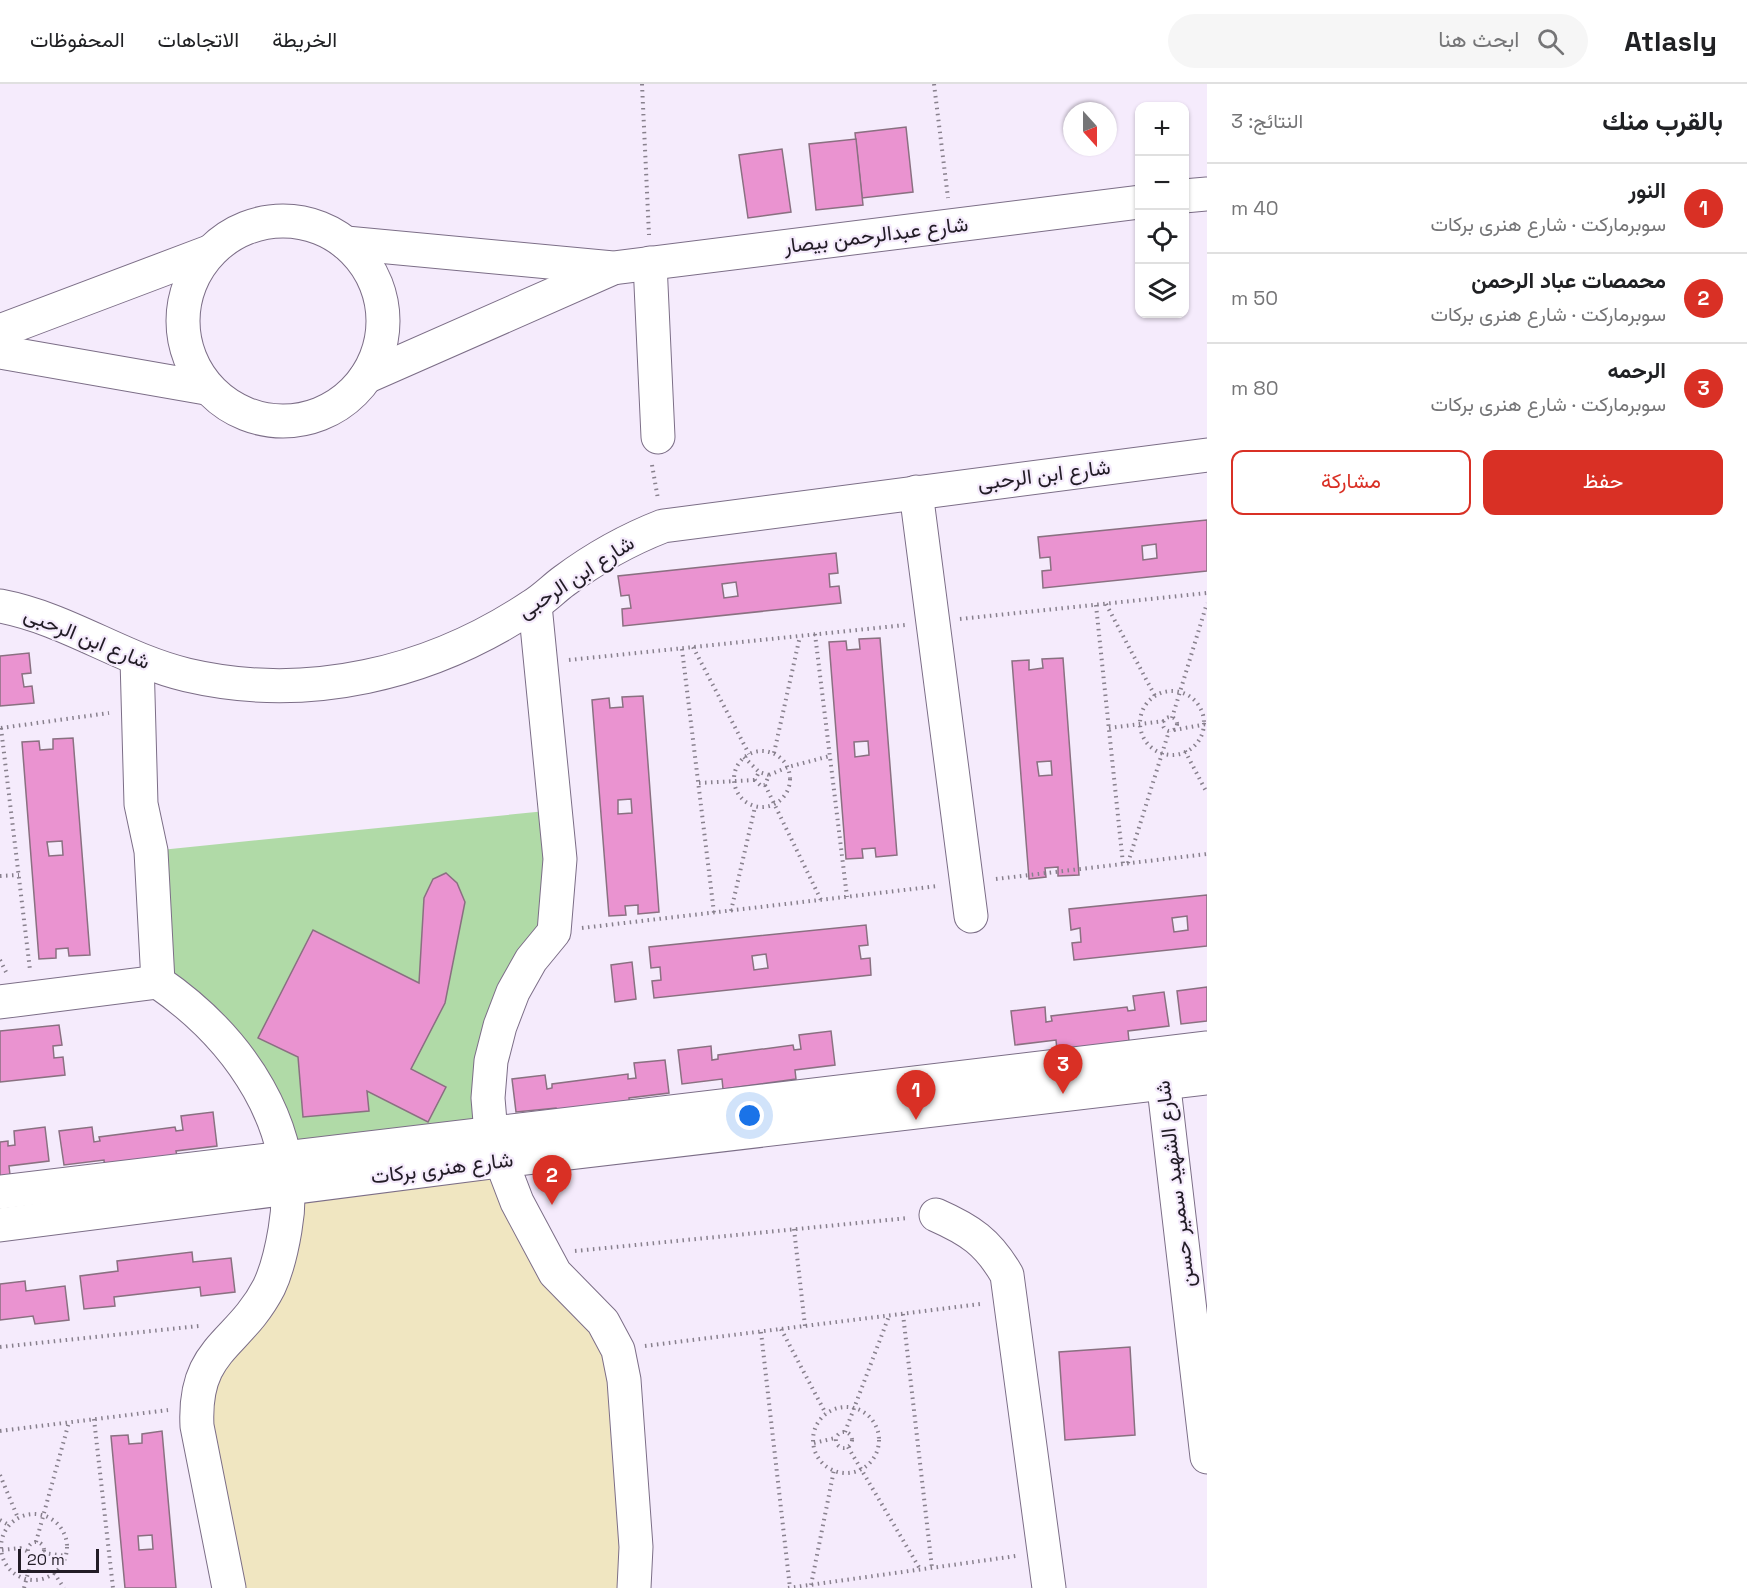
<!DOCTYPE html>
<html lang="ar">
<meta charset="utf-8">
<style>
body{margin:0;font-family:"Space Grotesk",Vazirmatn,sans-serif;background:#f6f6f6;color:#202124;direction:rtl}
.controls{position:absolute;right:18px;top:18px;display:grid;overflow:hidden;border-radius:12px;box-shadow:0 2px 4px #0004}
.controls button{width:54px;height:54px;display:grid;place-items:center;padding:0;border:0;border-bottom:2px solid #e0e0e0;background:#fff;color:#202124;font:30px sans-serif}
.compass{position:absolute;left:1063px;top:18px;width:54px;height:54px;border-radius:50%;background:#fff;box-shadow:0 2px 4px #0004;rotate:159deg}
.scale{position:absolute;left:18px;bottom:15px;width:81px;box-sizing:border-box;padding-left:6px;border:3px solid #221c26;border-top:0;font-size:16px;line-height:21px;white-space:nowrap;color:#221c26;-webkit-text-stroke:4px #f5ebfc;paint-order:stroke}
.you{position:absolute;left:750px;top:1032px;width:21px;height:21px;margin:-15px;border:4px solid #fff;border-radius:50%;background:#1a73e8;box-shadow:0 0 0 9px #1a73e833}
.badge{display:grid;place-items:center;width:39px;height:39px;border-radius:50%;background:#d93025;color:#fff;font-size:20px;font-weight:700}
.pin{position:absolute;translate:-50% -50px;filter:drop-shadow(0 2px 3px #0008)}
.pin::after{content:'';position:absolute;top:32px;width:21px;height:18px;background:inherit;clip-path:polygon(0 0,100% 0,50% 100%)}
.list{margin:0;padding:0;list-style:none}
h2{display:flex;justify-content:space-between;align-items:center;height:78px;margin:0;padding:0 24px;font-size:26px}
h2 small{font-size:20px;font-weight:400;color:#757577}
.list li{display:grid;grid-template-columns:39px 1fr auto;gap:18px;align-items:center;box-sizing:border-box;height:90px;padding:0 24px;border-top:2px solid #e0e0e0}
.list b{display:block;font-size:22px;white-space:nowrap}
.list p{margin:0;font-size:20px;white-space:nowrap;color:#757577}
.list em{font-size:20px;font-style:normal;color:#757577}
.actions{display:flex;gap:12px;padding:18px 24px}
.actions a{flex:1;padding:14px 0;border:2px solid #d93025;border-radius:12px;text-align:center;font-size:21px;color:#d93025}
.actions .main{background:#d93025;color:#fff}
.icon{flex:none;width:33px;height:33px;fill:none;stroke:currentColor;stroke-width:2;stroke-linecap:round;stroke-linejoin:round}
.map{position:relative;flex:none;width:1207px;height:1504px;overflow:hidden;direction:ltr}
header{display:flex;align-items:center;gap:36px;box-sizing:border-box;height:84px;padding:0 30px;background:#fff;border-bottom:2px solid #e0e0e0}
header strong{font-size:28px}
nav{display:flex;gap:33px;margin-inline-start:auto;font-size:21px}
.search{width:420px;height:54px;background:#f6f6f6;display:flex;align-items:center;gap:15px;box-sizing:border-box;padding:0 21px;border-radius:33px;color:#757577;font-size:22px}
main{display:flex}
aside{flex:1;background:#fff}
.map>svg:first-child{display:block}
.green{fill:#b0daa7}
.sand{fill:#f0e6c1}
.building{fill:#ea93d0;stroke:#8a7081;stroke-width:1.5;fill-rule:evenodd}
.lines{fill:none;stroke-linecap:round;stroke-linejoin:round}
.minor-casing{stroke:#7c6e87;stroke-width:35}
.path{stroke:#88808d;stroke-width:4;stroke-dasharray:1.5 4.5;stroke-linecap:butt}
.minor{stroke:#fff;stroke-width:33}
.labels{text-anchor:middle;stroke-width:4.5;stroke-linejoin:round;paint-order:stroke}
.street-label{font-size:21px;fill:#221c26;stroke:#f5ebfc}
</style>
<header>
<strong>Atlasly</strong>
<div class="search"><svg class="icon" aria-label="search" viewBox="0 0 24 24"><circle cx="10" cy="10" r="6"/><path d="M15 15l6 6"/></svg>ابحث هنا</div>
<nav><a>الخريطة</a><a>الاتجاهات</a><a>المحفوظات</a></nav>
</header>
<main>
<aside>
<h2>بالقرب منك<small>النتائج: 3</small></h2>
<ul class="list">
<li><span class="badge">1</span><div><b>النور</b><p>سوبرماركت · شارع هنرى بركات</p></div><em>40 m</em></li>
<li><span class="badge">2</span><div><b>محمصات عباد الرحمن</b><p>سوبرماركت · شارع هنرى بركات</p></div><em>50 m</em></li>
<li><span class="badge">3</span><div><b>الرحمه</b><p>سوبرماركت · شارع هنرى بركات</p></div><em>80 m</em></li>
</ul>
<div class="actions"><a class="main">حفظ</a><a>مشاركة</a></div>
</aside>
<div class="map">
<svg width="1207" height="1504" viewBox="0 0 1207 1504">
<rect width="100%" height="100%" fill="#f5ebfc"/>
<path class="green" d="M 556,726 L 560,775 L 531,876 L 491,1050 L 287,1076 L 279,1049 L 158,898 L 151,767 Z"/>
<path class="sand" d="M 500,1077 L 603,1238 L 634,1504 L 229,1504 L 197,1342 L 246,1237 L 289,1103 Z"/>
<g class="building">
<path d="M 906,43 L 913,108 L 862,114 L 855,49 Z"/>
<path d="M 856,55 L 863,121 L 816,126 L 809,60 Z"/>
<path d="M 782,65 L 791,128 L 748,134 L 739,71 Z"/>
<path d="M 1207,436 L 1207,487 L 1043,504 L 1042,487 L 1051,486 L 1050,473 L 1040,474 L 1038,453 ZM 1156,460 L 1157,474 L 1143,476 L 1142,462 Z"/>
<path d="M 836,469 L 838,489 L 829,490 L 830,503 L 839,502 L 841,519 L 623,542 L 622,525 L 631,524 L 629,511 L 621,512 L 618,492 ZM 736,498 L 738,512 L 724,514 L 722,500 Z"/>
<path d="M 880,554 L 897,771 L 876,773 L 875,764 L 862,765 L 863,774 L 846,775 L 829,558 L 846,557 L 847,566 L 860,565 L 859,555 ZM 868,657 L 869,671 L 855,673 L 854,658 Z"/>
<path d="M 29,569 L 31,589 L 22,590 L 24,603 L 32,602 L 34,619 L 0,622 L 0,572 Z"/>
<path d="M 1063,574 L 1079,791 L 1058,792 L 1058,783 L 1045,784 L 1046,793 L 1029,795 L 1012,577 L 1029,576 L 1029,586 L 1043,584 L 1042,575 ZM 1051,677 L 1052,691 L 1039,692 L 1037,678 Z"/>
<path d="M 643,612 L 659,828 L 638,830 L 638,821 L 625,822 L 626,831 L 609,832 L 592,616 L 609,614 L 610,624 L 623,623 L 622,613 ZM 631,715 L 632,729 L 618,730 L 618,716 Z"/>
<path d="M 73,654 L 90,871 L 69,872 L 68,864 L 56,865 L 56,874 L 39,875 L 22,658 L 39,657 L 40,666 L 53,665 L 53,655 ZM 62,757 L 63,771 L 49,772 L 47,758 Z"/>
<path d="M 446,789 L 457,799 L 465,818 L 445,919 L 411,985 L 446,1003 L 428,1038 L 367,1007 L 369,1027 L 303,1033 L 298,973 L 258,954 L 313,846 L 419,899 L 424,814 L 433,795 Z"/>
<path d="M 1207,811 L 1207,862 L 1074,876 L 1072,859 L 1081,858 L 1080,844 L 1071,846 L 1069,825 ZM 1187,832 L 1188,846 L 1174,848 L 1172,834 Z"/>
<path d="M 866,841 L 868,861 L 859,862 L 861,875 L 870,874 L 871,891 L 654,914 L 652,897 L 661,896 L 660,883 L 651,884 L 649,863 ZM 766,870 L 768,884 L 754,886 L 752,872 Z"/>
<path d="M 632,878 L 636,915 L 615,918 L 611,881 Z"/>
<path d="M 1207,903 L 1207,937 L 1181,940 L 1177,907 Z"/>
<path d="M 1164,908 L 1169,942 L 1128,947 L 1129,957 L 1057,966 L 1056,956 L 1015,961 L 1011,927 L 1045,923 L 1046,938 L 1052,937 L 1051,932 L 1127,923 L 1128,927 L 1135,926 L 1133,912 Z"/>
<path d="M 59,941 L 62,961 L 53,962 L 54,974 L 63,973 L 65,991 L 0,998 L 0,947 Z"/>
<path d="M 831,947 L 835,981 L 795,986 L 796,995 L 723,1005 L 722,995 L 682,1000 L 678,966 L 711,962 L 712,976 L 718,975 L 718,971 L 793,961 L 794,966 L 801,965 L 799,951 Z"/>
<path d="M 665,976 L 669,1009 L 629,1014 L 630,1024 L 557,1033 L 556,1024 L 516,1028 L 512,995 L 545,991 L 547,1005 L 552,1004 L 552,1000 L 628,990 L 628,995 L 636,994 L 634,979 Z"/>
<path d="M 213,1028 L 217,1062 L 176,1067 L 178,1077 L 105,1086 L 104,1076 L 64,1081 L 59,1047 L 92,1043 L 94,1058 L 100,1057 L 99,1053 L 175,1043 L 176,1047 L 183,1046 L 181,1032 Z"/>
<path d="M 45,1043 L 49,1077 L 9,1082 L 10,1091 L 0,1092 L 0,1058 L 8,1057 L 8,1062 L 15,1061 L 14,1047 Z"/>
<path d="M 192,1168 L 193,1178 L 231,1174 L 235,1208 L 201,1212 L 200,1203 L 114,1213 L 115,1222 L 84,1225 L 80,1192 L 118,1187 L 117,1177 Z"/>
<path d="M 25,1197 L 26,1207 L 65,1202 L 69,1236 L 35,1240 L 33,1232 L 0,1236 L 0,1200 Z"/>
<path d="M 1130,1263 L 1135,1351 L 1065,1356 L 1059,1268 Z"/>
<path d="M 162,1347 L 176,1504 L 125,1504 L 111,1352 L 128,1351 L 129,1360 L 142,1359 L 142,1350 ZM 152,1451 L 153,1465 L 139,1466 L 138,1452 Z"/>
</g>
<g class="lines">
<defs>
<g id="minor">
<path d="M 1184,112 L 1207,110"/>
<circle cx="283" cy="237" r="100"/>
<path d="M 346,159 L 613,184 L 1140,118"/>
<path d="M 650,179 L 658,353"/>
<path d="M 0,247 L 209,168"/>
<path d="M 0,268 L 206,304"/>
<path d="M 366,293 L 611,185"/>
<path d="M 916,408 L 971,832"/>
<path d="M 535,521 L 560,775 L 554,848 L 531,876 L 513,908 L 500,942 L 491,977 L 488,1014 L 491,1050 L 517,1118 L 555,1189 L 603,1238 L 618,1266 L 624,1296 L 636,1463 L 634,1504"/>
<path d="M 0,522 C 68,535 121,575 187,591 C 307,619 430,590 532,522 C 544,515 553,505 564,497 C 595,474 627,456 663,442 L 1207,371"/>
<path d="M 137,575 L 141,720 L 151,767 L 158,898 C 239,954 303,1044 285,1146 C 282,1164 277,1186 269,1203 C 238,1263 193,1263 197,1342 L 229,1504"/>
<path d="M 0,918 L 158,898"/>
<path d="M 1161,978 L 1207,1373"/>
<path d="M 0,1108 L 1207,964"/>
<path d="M 936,1131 C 970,1146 988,1158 1007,1191 L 1049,1504"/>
<path d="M 0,1141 L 500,1077 L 1207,994"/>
</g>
</defs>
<use href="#minor" class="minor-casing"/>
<g class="path">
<path d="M 642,0 L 649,151"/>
<path d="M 934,0 L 948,114"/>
<path d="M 652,381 L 658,415"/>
<path d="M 1106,520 L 1155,612"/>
<path d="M 1096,521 L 1123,780"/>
<path d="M 960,535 L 1207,509"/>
<path d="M 815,550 L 847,813"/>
<path d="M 693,563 L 749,670"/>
<path d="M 682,565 L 714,829"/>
<path d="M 569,576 L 905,541"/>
<circle cx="1172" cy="639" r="32"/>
<circle cx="1170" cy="640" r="7"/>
<path d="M 1172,634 L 1207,519"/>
<path d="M 1,644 L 30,886"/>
<path d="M 1,644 L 109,629"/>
<path d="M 1109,644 L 1164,637"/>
<path d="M 1174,646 L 1207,640"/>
<circle cx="762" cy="695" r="28"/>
<path d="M 1185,667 L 1207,709"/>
<path d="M 774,669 L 800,552"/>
<path d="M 744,673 L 759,688 L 769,691 L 765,701 L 761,702 L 755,696 L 759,688"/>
<path d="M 769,691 L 788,683 L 830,672"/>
<path d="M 699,699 L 755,696"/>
<path d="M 765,701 L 821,816"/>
<path d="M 1128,779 L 1169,647"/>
<path d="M 0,792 L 19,791"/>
<path d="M 996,795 L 1207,770"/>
<path d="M 731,827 L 755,723"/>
<path d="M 582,844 L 938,802"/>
<path d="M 0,876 L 6,888"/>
<path d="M 794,1145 L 805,1242"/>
<path d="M 575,1167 L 908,1134"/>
<path d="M 903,1230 L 932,1484"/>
<path d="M 781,1245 L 826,1330"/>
<path d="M 761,1248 L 790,1504"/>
<path d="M 645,1262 L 980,1220"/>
<path d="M 0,1263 L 199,1242"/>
<circle cx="846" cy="1356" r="33"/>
<path d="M 94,1335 L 113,1504"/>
<path d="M 0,1347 L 168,1326"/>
<path d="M 845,1348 L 889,1232"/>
<circle cx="844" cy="1356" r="8"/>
<path d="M 814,1359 L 835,1354"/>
<path d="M 848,1363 L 920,1485"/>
<path d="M 0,1391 L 18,1434"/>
<circle cx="34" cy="1463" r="33"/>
<path d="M 0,1436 L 9,1441"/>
<circle cx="36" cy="1466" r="8"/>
<path d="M 36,1458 L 69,1338"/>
<path d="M 2,1466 L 20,1464 L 27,1467"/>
<path d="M 43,1469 L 66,1472"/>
<path d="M 54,1489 L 64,1504"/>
<path d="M 811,1501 L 834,1386"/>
<path d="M 24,1504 L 32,1474"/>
<path d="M 788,1504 L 1016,1472"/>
</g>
<use href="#minor" class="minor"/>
</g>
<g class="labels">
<g class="street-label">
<text transform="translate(876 151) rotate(-7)" y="7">شارع عبدالرحمن بيصار</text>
<text transform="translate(1044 391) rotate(-7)" y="7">شارع ابن الرحبى</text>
<text transform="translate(576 493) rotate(-33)" y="7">شارع ابن الرحبى</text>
<text transform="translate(87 554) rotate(22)" y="7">شارع ابن الرحبى</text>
<text transform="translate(442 1084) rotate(-7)" y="7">شارع هنرى بركات</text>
<text transform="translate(1175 1100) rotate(-97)" y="7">شارع الشهيد سمير حسن</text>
</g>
</g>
</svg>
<div class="controls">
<button>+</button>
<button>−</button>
<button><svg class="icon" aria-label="locate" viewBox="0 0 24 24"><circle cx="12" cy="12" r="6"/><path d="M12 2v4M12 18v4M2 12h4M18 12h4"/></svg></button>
<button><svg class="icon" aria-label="layers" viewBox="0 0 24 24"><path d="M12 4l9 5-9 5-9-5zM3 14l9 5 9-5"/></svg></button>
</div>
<svg class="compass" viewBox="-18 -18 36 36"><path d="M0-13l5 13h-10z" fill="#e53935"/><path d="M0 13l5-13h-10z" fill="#757577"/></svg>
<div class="scale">20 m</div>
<div class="you"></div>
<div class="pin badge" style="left:916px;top:1036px">1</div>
<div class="pin badge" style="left:552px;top:1121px">2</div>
<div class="pin badge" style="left:1063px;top:1010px">3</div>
</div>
</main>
